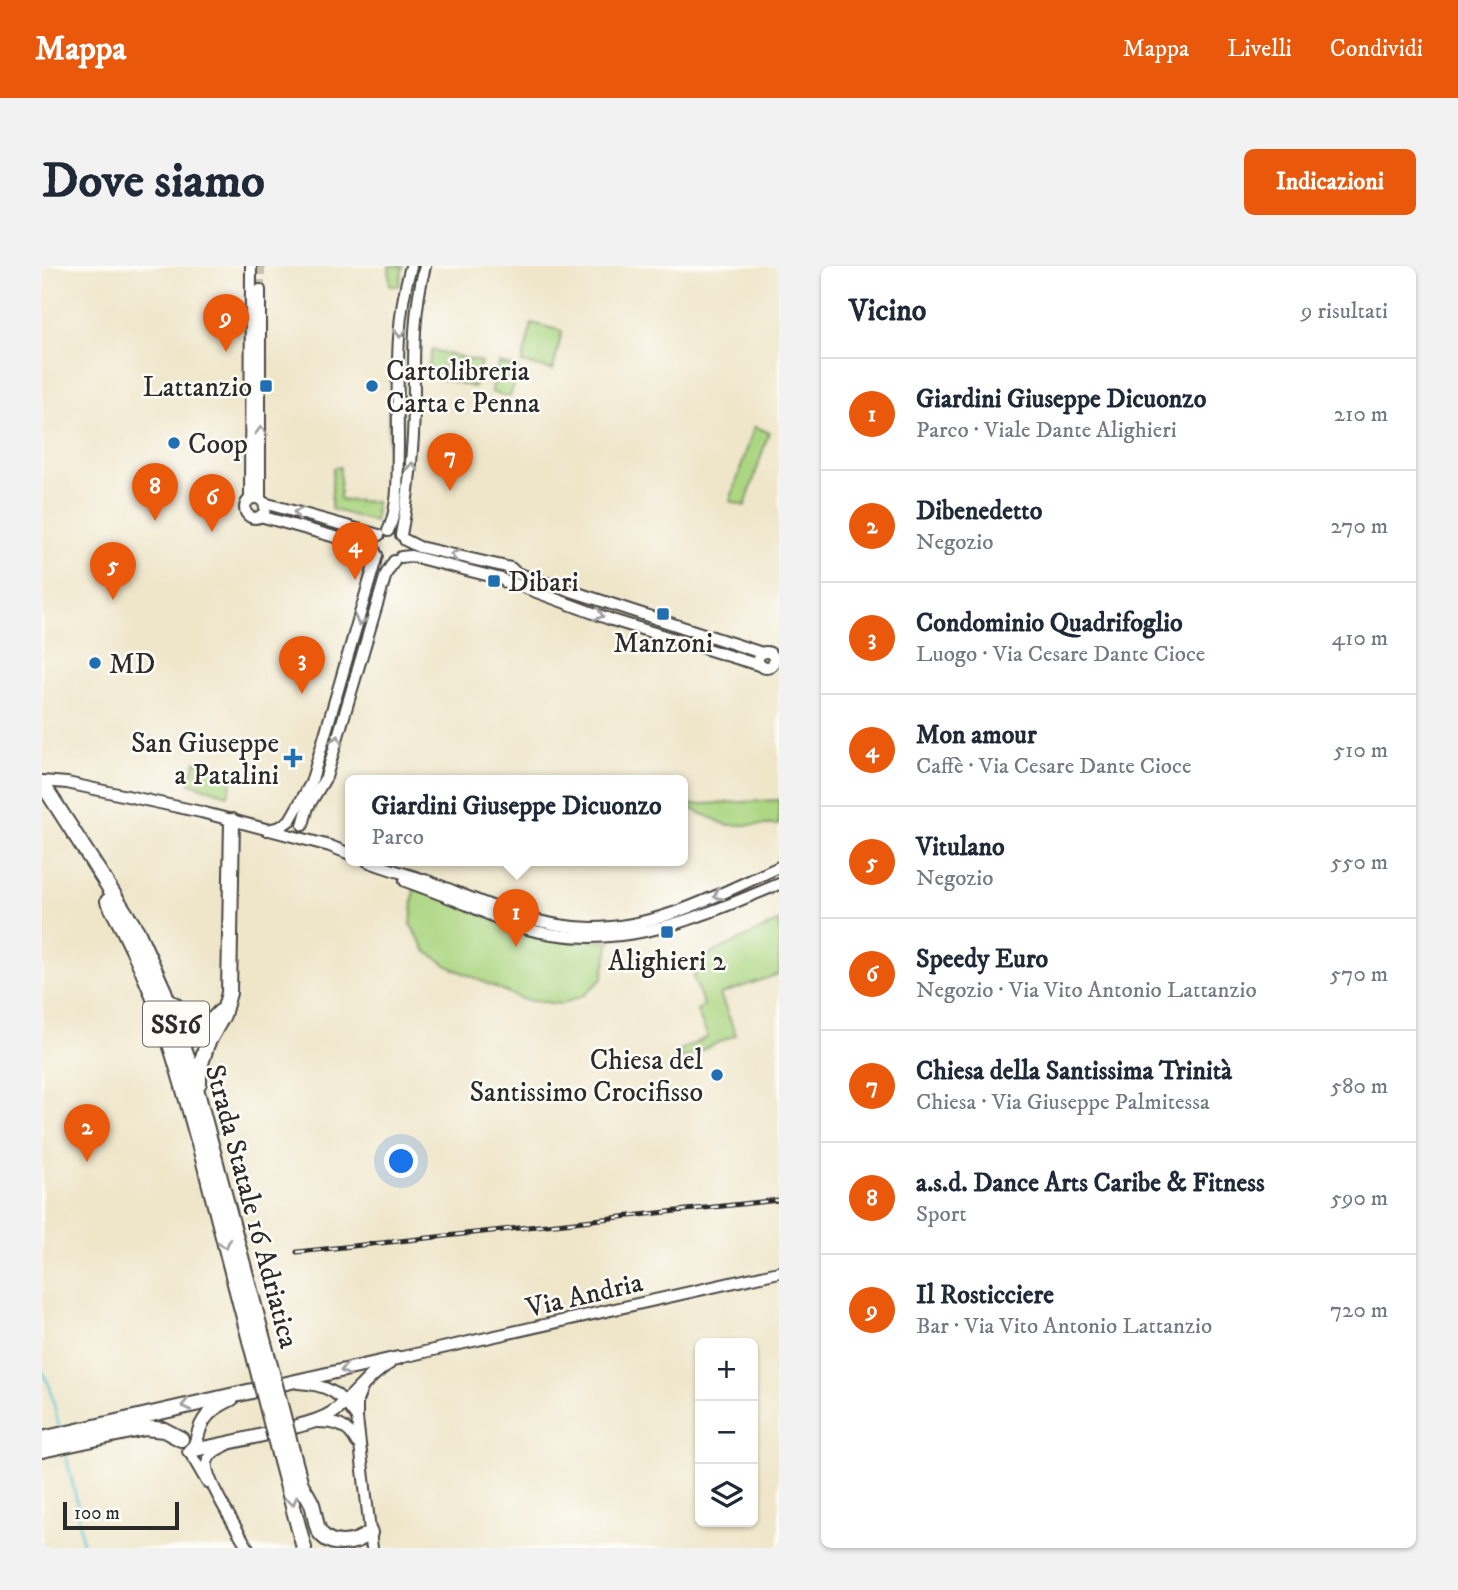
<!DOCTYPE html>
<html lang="it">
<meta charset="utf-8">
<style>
body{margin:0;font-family:"IM FELL DW Pica",serif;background:#f2f2f3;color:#1f2937}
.controls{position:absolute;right:21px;bottom:21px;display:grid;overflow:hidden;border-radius:10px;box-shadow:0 2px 5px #0004}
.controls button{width:63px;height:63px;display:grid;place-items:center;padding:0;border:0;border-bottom:2px solid #e0e1e3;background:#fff;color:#1f2937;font:35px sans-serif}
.scale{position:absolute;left:21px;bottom:18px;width:116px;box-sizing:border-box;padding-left:7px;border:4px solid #2b2b2b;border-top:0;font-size:19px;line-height:24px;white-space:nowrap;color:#2b2b2b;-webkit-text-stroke:5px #fdfcf7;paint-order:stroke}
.you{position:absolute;left:360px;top:896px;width:24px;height:24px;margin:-18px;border:5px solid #fff;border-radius:50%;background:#1a73e8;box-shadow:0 0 0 10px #1a73e833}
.badge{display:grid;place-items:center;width:46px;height:46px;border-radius:50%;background:#ea580c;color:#fff;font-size:23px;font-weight:700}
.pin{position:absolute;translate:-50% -58px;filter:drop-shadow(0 2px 4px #0008)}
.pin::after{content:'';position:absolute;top:37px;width:24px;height:21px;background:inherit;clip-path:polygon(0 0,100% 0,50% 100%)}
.popup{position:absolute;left:303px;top:509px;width:343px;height:91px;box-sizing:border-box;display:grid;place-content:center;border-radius:10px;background:#fff;filter:drop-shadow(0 2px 5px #0005);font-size:23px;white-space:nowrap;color:#747a83}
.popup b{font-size:26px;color:#1f2937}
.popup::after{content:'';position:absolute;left:50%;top:100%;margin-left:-14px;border:14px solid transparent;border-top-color:#fff}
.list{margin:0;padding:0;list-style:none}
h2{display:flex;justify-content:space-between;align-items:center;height:91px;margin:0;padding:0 28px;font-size:30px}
h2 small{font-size:23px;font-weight:400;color:#747a83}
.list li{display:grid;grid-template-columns:46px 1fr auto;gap:21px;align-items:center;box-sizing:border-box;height:112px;padding:0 28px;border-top:2px solid #e0e1e3}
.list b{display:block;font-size:26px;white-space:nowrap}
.list p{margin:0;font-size:23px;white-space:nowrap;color:#747a83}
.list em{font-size:23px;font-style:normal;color:#747a83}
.icon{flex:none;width:38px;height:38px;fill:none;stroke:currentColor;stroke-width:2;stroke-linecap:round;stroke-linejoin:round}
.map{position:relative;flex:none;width:737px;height:1282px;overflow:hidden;border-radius:10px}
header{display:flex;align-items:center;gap:42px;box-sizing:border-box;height:98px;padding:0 35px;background:#ea580c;color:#fff}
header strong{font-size:33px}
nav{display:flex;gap:38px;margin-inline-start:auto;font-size:24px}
.intro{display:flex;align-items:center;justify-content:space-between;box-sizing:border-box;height:168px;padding:0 42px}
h1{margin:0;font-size:49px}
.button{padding:18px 32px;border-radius:10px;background:#ea580c;color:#fff;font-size:24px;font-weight:700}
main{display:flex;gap:42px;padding:0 42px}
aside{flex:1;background:#fff;border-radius:10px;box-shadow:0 2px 5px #0004}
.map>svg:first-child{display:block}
.green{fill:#acd682;stroke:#6c8056;stroke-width:2}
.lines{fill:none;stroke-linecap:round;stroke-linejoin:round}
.stream{stroke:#59c2d5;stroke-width:2.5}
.secondary-tunnel{stroke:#c8c1aa;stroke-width:10;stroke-dasharray:10 5;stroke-linecap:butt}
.secondary-casing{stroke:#484743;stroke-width:14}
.primary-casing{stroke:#484743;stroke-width:16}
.highway-casing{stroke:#484743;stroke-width:18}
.secondary{stroke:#fff;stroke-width:10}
.primary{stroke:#fff;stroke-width:12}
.highway{stroke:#fff;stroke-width:14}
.rail-casing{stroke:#2b2b2b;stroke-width:5}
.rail{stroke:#fdfcf7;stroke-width:2.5;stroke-dasharray:8;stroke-linecap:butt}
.highway-bridge-casing{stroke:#484743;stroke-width:18;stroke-linecap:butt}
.highway-bridge{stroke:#fff;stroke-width:14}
.oneway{stroke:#a0a0a0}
.poi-dot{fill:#1f6fb2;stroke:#fdfcf7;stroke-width:2.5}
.labels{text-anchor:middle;stroke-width:5;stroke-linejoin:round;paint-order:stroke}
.shield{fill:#fdfcf7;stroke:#6a6a68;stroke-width:2}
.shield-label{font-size:26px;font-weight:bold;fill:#2b2b2b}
.poi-label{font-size:28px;fill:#2b2b2b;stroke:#fdfcf7;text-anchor:start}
.street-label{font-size:28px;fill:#2b2b2b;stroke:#fdfcf7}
</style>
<header>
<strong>Mappa</strong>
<nav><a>Mappa</a><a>Livelli</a><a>Condividi</a></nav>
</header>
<div class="intro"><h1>Dove siamo</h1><a class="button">Indicazioni</a></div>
<main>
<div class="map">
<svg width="737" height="1282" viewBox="0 0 737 1282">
<rect width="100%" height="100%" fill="#fdfcf7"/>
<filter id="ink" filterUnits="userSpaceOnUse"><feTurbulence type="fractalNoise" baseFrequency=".0143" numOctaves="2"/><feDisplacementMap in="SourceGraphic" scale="14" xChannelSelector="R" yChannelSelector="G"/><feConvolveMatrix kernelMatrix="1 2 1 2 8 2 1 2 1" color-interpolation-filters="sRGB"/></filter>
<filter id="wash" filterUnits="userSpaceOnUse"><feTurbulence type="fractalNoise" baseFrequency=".00686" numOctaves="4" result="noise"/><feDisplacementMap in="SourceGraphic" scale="28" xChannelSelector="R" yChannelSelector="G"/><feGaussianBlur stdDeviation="1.57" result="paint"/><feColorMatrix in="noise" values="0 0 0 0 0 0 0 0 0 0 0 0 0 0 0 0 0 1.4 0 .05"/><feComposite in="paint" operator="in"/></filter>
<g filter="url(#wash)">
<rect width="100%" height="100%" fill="#efe6ca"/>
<g class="green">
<path d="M 347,0 L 361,0 L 357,20 L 348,20 Z"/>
<path d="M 490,57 L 520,65 L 511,104 L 480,97 Z"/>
<path d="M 390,84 L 439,96 L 432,121 L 384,109 Z"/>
<path d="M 457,97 L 476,102 L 468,131 L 449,126 Z"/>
<path d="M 347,127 L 349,127 L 349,198 L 346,198 Z"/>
<path d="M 712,161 L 727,166 L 703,240 L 688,235 Z"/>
<path d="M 298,201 L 298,234 L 334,236 L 333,256 L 289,243 L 291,202 Z"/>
<path d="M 154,495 L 192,507 L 186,529 L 147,517 Z"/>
<path d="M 737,534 L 737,558 L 734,559 L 685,559 L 641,539 Z"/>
<path d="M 372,622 L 433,645 L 493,672 L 568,676 L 560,713 L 542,729 L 520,738 L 482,734 L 408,701 L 384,685 L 369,659 Z"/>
<path d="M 737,655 L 737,708 L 678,728 L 694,769 L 639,793 L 638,784 L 666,771 L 655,745 L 662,740 L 651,711 L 654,710 L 648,698 Z"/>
</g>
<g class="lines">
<g class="stream">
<path d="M 0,1104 L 8,1121 L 18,1165"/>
<path d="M 23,1185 L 34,1232 L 41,1282"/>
</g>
</g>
</g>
<g filter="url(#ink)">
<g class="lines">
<path class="secondary-tunnel" d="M 218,24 L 218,0"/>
<defs>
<g id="secondary">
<circle cx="213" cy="242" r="10"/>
<path d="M 208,233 L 209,0"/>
<path d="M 218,233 L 218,24"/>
<path d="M 222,237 L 337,269"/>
<path d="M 218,250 L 322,279 L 333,285"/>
<path d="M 346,265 C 358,238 355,207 356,179 C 356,120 352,57 369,0"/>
<path d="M 359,269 C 367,227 371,187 372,145 C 372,96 370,49 383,0"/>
<path d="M 363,274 L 377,281 L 469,302 L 474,307 L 720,387"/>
<path d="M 359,291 L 369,290 L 460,313 L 465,317 L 470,317 L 570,354 L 720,400"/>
<circle cx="724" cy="394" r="8"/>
<path d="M 0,515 L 25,517 L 159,546 L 288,580 L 308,588"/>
<path d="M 261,559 L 266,541 L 284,511 L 344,308 L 352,295"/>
<path d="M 225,564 L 238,561 L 248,554 L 269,517 L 335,289"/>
<path d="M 325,595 C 345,603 365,608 386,615 C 438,635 493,662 550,662 C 616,662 678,628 737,601"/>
<path d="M 363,615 C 385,623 407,631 428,640 C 445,647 461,656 478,661 C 573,689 651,654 737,618"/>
<path d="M 356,1092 L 737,1006"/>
<path d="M 256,1117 C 288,1119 297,1127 315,1152"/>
<path d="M 321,1120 L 315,1135 L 315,1152 L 330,1282"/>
<path d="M 274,1156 C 293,1156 305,1158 315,1177"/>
<path d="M 185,1179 C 176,1183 167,1187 165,1197 C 162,1213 197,1266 206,1282"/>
<path d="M 147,1185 L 165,1216"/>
</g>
<g id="primary">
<path d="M 227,1121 L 356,1092"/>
<path d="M 147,1185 C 155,1179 154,1174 157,1165 C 162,1148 175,1140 190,1133"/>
<path d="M 148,1185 C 180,1178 212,1172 244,1163 C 259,1159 276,1156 290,1147 C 312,1133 324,1110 347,1097"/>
</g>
<g id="highway">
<path d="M 0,517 L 95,665 L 122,725 L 147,796 L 230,1107"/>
<path d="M 66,635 C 117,724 138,807 164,904 C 181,972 199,1041 217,1109"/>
<path d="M 132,738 C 147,758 158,769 178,746"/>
<path d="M 157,817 L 157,804 L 165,778 L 181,749 L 187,727 L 190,555"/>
<path d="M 0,1173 L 210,1125"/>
<path d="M 0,1184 L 103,1162 L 122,1164 L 139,1173"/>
<path d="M 250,1185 L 261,1226"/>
<path d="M 237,1188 L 262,1282"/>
<path d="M 259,1218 C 262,1224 267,1231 270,1238 C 273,1247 273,1257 277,1265 C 288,1282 312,1279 328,1267"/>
</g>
</defs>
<use href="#secondary" class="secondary-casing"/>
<use href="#primary" class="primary-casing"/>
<use href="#highway" class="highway-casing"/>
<use href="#secondary" class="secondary"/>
<use href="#primary" class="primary"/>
<use href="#highway" class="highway"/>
<defs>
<path id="rail" d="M 255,986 L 737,934"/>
</defs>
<use href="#rail" class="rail-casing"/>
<use href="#rail" class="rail"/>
<defs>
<g id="highway-bridge">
<path d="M 230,1107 L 250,1185"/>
<path d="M 217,1109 L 237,1188"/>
</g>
</defs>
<use href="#highway-bridge" class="highway-bridge-casing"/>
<use href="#highway-bridge" class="highway-bridge"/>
</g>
<defs><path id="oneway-chevron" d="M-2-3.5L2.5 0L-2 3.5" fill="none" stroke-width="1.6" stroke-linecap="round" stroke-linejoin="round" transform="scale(1.75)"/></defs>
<g class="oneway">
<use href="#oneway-chevron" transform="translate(358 67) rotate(92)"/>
<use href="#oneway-chevron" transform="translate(219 165) rotate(-90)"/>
<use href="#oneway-chevron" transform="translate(370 201) rotate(-87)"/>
<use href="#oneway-chevron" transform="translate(256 247) rotate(-165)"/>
<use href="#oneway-chevron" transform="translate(413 289) rotate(-166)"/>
<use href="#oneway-chevron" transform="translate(557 349) rotate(20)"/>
<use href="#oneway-chevron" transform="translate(318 355) rotate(106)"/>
<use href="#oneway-chevron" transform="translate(295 474) rotate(-73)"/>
<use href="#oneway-chevron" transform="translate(676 629) rotate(155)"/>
<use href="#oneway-chevron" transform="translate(183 978) rotate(76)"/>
<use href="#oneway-chevron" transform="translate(303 1104) rotate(167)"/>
<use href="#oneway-chevron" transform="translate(144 1139) rotate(168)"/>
<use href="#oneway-chevron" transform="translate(250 1235) rotate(75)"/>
</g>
</g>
<g class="poi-dot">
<rect x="217" y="113" width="14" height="14" rx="3.5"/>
<circle cx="330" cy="120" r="7"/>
<circle cx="132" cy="177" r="7"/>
<rect x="445" y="308" width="14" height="14" rx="3.5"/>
<rect x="614" y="341" width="14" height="14" rx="3.5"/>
<circle cx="53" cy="397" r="7"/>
<path d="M247.5 481.5h7v7h7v7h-7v7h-7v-7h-7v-7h7z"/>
<rect x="618" y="659" width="14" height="14" rx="3.5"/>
<circle cx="675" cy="809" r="7"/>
</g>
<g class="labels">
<rect class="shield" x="101" y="735.5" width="66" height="45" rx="5"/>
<g class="shield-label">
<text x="134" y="767">SS16</text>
</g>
<g class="poi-label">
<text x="344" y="114">Cartolibreria<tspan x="344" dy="32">Carta e Penna</tspan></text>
<text x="210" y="130" text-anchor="end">Lattanzio</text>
<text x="146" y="187">Coop</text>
<text x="466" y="325">Dibari</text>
<text x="621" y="386" text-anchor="middle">Manzoni</text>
<text x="67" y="407">MD</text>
<text x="237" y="486" text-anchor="end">San Giuseppe<tspan x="237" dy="32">a Patalini</tspan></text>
<text x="625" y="704" text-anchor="middle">Alighieri 2</text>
<text x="661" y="803" text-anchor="end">Chiesa del<tspan x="661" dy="32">Santissimo Crocifisso</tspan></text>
</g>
<g class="street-label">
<text transform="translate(211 940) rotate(75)" y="10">Strada Statale 16 Adriatica</text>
<text transform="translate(542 1028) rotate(-13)" y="10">Via Andria</text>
</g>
</g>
</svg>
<div class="controls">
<button>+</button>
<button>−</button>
<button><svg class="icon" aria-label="layers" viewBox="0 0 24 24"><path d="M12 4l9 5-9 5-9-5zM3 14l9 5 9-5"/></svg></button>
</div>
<div class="scale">100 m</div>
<div class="you"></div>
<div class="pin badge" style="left:474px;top:681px">1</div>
<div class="popup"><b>Giardini Giuseppe Dicuonzo</b>Parco</div>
<div class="pin badge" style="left:45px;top:896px">2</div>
<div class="pin badge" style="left:260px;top:428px">3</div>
<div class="pin badge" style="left:313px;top:314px">4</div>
<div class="pin badge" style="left:71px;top:334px">5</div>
<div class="pin badge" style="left:170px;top:266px">6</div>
<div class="pin badge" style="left:408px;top:225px">7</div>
<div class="pin badge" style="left:113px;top:255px">8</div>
<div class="pin badge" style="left:184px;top:86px">9</div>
</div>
<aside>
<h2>Vicino<small>9 risultati</small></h2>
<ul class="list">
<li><span class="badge">1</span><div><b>Giardini Giuseppe Dicuonzo</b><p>Parco · Viale Dante Alighieri</p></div><em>210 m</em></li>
<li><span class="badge">2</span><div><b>Dibenedetto</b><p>Negozio</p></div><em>270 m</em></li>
<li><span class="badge">3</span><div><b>Condominio Quadrifoglio</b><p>Luogo · Via Cesare Dante Cioce</p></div><em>410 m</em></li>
<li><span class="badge">4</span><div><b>Mon amour</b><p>Caffè · Via Cesare Dante Cioce</p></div><em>510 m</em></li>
<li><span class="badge">5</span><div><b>Vitulano</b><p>Negozio</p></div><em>550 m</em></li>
<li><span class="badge">6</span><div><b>Speedy Euro</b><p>Negozio · Via Vito Antonio Lattanzio</p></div><em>570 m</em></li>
<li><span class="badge">7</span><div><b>Chiesa della Santissima Trinità</b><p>Chiesa · Via Giuseppe Palmitessa</p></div><em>580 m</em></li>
<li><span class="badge">8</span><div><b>a.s.d. Dance Arts Caribe &amp; Fitness</b><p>Sport</p></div><em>590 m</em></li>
<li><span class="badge">9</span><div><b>Il Rosticciere</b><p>Bar · Via Vito Antonio Lattanzio</p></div><em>720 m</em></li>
</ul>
</aside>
</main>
